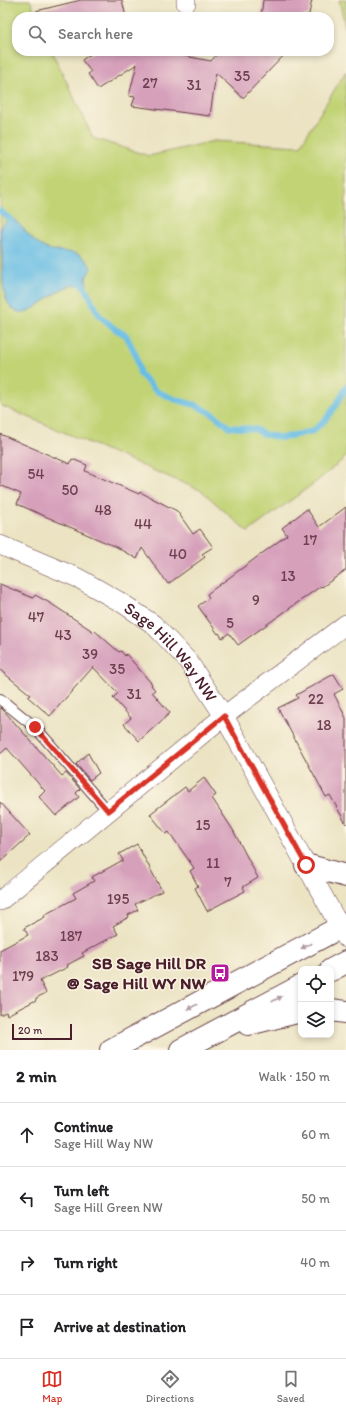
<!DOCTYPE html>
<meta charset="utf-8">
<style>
body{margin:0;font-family:Itim,sans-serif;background:#f6f6f6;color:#202124}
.controls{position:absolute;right:12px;bottom:12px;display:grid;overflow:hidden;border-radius:8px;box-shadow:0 2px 6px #0003}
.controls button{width:36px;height:36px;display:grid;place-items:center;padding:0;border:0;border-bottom:1px solid #e0e0e0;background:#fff;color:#202124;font:20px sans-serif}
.scale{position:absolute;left:12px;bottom:10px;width:60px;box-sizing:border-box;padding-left:4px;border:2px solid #4a1f2b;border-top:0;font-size:11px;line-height:14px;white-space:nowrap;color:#4a1f2b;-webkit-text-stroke:3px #fcf5e5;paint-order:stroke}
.stop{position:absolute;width:12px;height:12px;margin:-9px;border:3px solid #d93025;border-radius:50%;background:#fff}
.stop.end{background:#d93025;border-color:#fff;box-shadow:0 1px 4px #0008}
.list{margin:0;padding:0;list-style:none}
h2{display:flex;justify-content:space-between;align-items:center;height:52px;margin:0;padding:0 16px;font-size:17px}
h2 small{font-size:13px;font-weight:400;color:#757577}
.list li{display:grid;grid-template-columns:26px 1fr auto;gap:12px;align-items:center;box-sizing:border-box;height:64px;padding:0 16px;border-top:1px solid #e0e0e0}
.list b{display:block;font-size:15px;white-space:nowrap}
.list p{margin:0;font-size:13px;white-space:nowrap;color:#757577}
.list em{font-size:13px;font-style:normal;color:#757577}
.icon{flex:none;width:22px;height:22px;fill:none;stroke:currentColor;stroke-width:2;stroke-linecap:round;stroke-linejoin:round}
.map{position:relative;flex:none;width:346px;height:1050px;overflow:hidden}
.search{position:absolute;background:#fff;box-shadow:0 2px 6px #0003;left:12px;right:12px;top:12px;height:44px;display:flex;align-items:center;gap:10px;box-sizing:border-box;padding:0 14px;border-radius:16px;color:#757577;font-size:15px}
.sheet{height:308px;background:#fff}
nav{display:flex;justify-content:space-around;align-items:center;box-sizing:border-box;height:56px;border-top:1px solid #e0e0e0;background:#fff;font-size:11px;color:#757577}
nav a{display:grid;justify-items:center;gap:2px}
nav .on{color:#d93025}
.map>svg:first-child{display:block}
.green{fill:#c1d375;stroke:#867950}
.water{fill:#67bde4;stroke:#586e88}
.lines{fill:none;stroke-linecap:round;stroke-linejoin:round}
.stream{stroke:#67bde4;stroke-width:6}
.building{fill:#d6a0bb}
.service-casing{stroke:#623c42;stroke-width:12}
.minor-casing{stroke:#623c42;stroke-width:20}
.tertiary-casing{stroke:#623c42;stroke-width:24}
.service{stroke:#fff;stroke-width:10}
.minor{stroke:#fff;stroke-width:19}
.tertiary{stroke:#fff;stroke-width:22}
.oneway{fill:#ae9aa0}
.route{stroke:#d93025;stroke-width:5}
.labels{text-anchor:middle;stroke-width:3;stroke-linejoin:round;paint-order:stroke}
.number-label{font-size:15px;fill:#6d3f4f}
.street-label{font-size:17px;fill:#4a1f2b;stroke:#fcf5e5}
.poi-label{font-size:17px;font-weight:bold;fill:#4a1f2b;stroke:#fcf5e5;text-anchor:end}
</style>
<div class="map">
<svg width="346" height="1050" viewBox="0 0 346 1050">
<rect width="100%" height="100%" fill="#fcf5e5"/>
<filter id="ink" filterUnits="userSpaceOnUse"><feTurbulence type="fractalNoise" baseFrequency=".025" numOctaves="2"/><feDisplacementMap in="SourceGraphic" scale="8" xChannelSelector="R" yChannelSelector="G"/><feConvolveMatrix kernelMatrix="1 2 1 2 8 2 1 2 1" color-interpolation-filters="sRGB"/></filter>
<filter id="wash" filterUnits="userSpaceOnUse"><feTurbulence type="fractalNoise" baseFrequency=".012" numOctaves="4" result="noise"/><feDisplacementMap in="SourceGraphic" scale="16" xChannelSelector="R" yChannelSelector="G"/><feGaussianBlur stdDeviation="0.9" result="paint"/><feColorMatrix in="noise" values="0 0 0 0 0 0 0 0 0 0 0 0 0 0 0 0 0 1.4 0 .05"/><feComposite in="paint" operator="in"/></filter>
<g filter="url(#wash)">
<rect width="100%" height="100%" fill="#ebe3c2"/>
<g class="green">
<path d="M 0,0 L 30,0 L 37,17 L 17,17 L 17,51 L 52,51 L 93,138 L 149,156 L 214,141 L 300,146 L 346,71 L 346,457 L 317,481 L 248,532 L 202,491 L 0,405 Z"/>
<path d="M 339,0 L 346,0 L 346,30 Z"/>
</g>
<path class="water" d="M 11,217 C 23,226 30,240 43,247 C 60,256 82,245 91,268 L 86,278 L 87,285 L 85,287 C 61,276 38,316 19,312 C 0,307 3,275 2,257 C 2,248 0,238 0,230 C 1,225 7,222 9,218 Z"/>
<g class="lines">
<g class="stream">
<path d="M 0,211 L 9,218 L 13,224"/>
<path d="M 79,283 L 85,287 L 99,315 L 115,329 L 126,335 L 136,355 L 140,374 L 156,391 L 174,399 L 195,405 L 213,414 L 229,427 L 255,429 L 263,434 L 282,438 L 313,431 L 325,420 L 335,407 L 346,387"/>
</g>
</g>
<g id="blocks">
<g class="building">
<path d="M 81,0 L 122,0 L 126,17 L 37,17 L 36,11 Z"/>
<path d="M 263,0 L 312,0 L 309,14 L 301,17 L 261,17 Z"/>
<path d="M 95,51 L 158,51 L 211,61 L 220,51 L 288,51 L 243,98 L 216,73 L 210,116 L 132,106 L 135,97 L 129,96 L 137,64 L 98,89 L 88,74 L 91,72 L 82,60 Z"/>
<path d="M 0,434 L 70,464 L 72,459 L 87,465 L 85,471 L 139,494 L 140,492 L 177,511 L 193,534 L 200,529 L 213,547 L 202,554 L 205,557 L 168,584 L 142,548 L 137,559 L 116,547 L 17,504 L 21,494 L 0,485 Z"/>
<path d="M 346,507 L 346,570 L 322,587 L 321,586 L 238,645 L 229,633 L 222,638 L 219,633 L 218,634 L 198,606 L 209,598 L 207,594 L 287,535 L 282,528 L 307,509 L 319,527 Z"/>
<path d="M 0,584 L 33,598 L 35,595 L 50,603 L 94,632 L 95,631 L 119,652 L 121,651 L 125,656 L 126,654 L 152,684 L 151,685 L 155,690 L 152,692 L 170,713 L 139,741 L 124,724 L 131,718 L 113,698 L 118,693 L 93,667 L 50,716 L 28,697 L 31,695 L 0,670 Z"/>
<path d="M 334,674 L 343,689 L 334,694 L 346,718 L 346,824 L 330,795 L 326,797 L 278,708 L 298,698 L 296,695 Z"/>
<path d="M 0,707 L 5,712 L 62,776 L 66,773 L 80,789 L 76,793 L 79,797 L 56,816 L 39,797 L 45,791 L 7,748 L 0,754 Z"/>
<path d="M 88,753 L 99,773 L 90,780 L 76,764 Z"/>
<path d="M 204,778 L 216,795 L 212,798 L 233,830 L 258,878 L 243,887 L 245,891 L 207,911 L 195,888 L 198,886 L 190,871 L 194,868 L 169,832 L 166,834 L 150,814 L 185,787 L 188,791 Z"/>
<path d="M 0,802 L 30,835 L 0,862 Z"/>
<path d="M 137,844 L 162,891 L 135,904 L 138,910 L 128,915 L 129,917 L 113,926 L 118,934 L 82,953 L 84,956 L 67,965 L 68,967 L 40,981 L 46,993 L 36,998 L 36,1000 L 7,1015 L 6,1012 L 0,1015 L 0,950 L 28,935 L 24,928 L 45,917 L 44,915 L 76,898 L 73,893 L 94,881 L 92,877 L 123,860 L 119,854 Z"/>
</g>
</g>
</g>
<g filter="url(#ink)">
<use href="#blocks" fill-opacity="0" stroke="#623c42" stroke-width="1"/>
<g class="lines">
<defs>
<path id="service" d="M 0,699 L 35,727 L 108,811"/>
<g id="minor">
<path d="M 186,3 L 186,0"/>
<path id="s1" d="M 0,545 L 78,578 L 122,603 L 153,624 L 188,661 L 224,716 L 346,938"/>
<path d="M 0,901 L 224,716 L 346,624"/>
</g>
<g id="tertiary">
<path d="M 306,865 L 346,876"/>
<path d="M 331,970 L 346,962"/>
<path d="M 331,1010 L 346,1012"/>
<path d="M 248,1024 L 301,1011"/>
<path d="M 111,1050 L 346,924"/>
<path d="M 181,1050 L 301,986"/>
</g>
</defs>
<use href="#service" class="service-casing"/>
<use href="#minor" class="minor-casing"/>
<use href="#tertiary" class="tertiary-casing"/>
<use href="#service" class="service"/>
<use href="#minor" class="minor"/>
<use href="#tertiary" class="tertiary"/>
</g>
<defs><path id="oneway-solid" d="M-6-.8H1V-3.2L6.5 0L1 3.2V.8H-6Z"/></defs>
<g class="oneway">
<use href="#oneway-solid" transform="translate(306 946) rotate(152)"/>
<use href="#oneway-solid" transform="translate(277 999) rotate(-28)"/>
<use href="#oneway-solid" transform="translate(192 1007) rotate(152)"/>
</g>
</g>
<g class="lines" filter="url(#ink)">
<path class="route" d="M 35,727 L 108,811 L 224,716 L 306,865"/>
</g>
<defs>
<symbol id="bus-square" viewBox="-11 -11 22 22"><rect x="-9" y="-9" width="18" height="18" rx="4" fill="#b5179e" stroke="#fcf5e5"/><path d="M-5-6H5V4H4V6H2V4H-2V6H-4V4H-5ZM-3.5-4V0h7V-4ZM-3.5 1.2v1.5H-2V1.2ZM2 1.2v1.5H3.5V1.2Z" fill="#fff"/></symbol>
</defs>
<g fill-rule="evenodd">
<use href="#bus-square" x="209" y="962" width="22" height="22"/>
</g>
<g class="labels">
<g class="number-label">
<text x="242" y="81">35</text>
<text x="150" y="88">27</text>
<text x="194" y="90">31</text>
<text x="36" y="479">54</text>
<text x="70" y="495">50</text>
<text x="103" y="515">48</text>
<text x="143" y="529">44</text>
<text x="310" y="545">17</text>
<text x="178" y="559">40</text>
<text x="288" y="581">13</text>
<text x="256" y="605">9</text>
<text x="36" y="622">47</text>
<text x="230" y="628">5</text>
<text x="63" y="640">43</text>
<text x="90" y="659">39</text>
<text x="117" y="674">35</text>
<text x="134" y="699">31</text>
<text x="316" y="704">22</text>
<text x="324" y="730">18</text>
<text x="203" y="830">15</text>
<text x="213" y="868">11</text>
<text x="228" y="887">7</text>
<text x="118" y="904">195</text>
<text x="71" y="941">187</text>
<text x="47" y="961">183</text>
<text x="23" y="981">179</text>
</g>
<g class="street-label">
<text dy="6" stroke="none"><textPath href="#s1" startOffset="205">Sage Hill Way NW</textPath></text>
</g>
<g class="poi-label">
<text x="206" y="969">SB Sage Hill DR<tspan x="206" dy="20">@ Sage Hill WY NW</tspan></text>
</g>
</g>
</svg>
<div class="controls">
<button><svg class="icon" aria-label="locate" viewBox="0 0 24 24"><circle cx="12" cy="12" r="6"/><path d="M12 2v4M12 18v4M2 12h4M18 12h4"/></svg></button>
<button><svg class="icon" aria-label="layers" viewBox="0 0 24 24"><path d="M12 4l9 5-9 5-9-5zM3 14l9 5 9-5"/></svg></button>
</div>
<div class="scale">20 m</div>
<div class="stop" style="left:306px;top:865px"></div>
<div class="stop end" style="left:35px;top:727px"></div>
<div class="search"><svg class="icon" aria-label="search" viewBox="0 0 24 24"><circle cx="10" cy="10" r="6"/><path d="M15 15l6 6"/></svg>Search here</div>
</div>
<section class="sheet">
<h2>2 min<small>Walk · 150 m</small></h2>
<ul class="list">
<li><svg class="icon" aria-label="ahead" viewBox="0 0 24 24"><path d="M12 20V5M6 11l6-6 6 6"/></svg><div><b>Continue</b><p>Sage Hill Way NW</p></div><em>60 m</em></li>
<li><svg class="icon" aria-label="left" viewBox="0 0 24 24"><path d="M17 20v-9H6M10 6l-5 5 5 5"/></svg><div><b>Turn left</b><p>Sage Hill Green NW</p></div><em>50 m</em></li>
<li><svg class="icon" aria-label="right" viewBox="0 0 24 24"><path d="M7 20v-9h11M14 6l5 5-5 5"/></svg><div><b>Turn right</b></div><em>40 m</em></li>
<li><svg class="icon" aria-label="arrive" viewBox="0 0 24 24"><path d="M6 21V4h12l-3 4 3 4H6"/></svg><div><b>Arrive at destination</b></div></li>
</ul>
</section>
<nav>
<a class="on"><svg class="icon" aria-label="map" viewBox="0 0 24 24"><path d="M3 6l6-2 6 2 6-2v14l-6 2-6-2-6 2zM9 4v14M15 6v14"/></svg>Map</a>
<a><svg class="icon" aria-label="directions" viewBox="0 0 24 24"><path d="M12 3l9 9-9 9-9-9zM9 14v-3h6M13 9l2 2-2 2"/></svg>Directions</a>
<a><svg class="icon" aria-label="saved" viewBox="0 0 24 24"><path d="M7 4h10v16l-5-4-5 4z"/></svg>Saved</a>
</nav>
